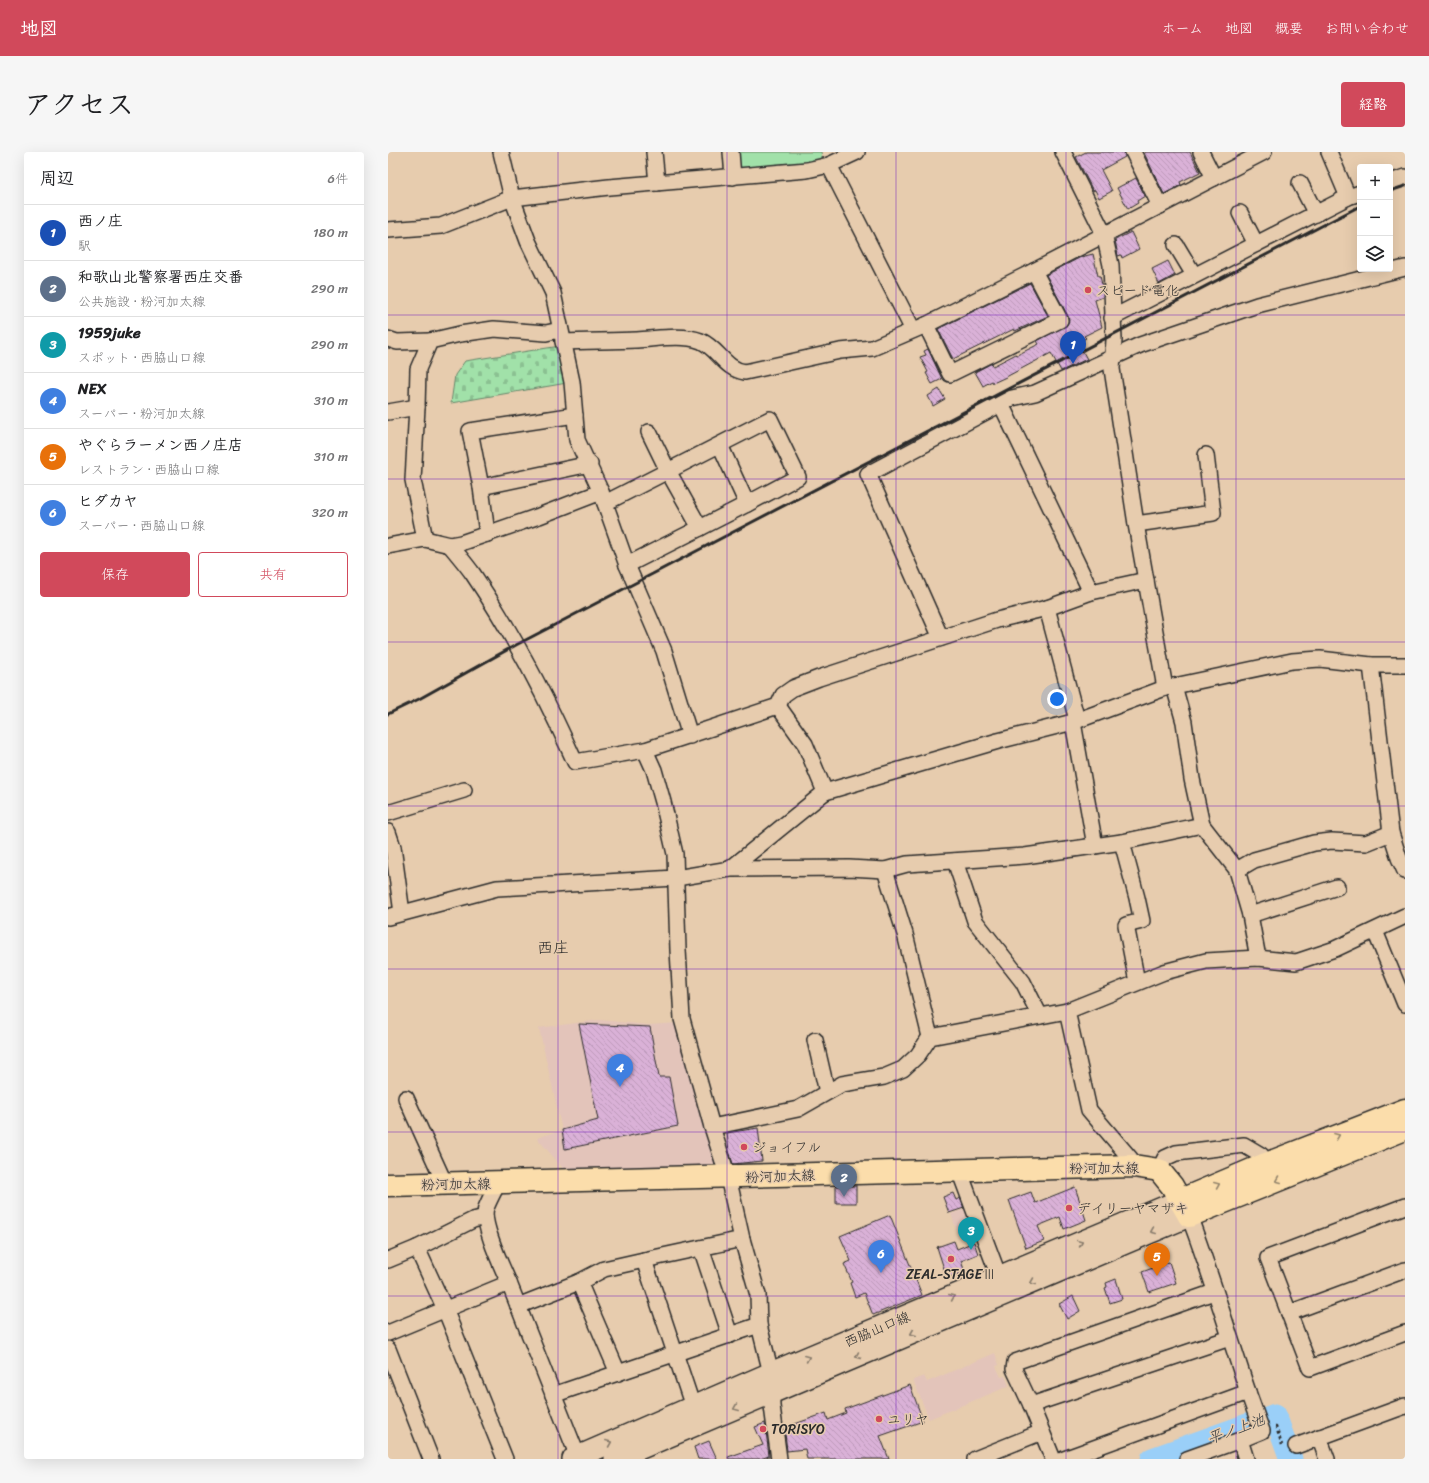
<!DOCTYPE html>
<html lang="ja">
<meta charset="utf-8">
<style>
body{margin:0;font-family:Sriracha,"Klee One",sans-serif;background:#f6f6f6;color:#202124}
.controls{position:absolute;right:12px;top:12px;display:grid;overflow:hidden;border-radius:4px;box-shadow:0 4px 16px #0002}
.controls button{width:36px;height:36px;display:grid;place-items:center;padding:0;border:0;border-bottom:1px solid #e0e0e0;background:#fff;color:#202124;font:20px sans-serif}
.you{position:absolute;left:669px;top:547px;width:14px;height:14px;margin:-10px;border:3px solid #fff;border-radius:50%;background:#1a73e8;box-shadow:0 0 0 6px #1a73e833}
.badge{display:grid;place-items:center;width:26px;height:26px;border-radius:50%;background:#d1495b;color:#fff;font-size:13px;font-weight:700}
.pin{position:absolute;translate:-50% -33px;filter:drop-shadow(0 1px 2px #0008)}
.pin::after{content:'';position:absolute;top:21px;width:14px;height:12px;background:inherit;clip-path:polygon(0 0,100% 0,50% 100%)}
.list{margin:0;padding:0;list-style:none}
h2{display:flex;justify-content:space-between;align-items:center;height:52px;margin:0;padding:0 16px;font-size:17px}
h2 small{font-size:13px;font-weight:400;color:#757577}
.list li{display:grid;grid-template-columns:26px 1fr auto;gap:12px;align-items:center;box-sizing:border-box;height:56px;padding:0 16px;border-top:1px solid #e0e0e0}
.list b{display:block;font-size:15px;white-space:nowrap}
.list p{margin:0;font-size:13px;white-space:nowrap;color:#757577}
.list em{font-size:13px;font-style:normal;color:#757577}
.actions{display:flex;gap:8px;padding:12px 16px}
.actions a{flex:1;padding:9px 0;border:1px solid #d1495b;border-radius:4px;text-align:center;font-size:14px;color:#d1495b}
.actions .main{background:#d1495b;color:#fff}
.icon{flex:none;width:22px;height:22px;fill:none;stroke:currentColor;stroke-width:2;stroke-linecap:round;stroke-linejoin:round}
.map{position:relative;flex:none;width:1017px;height:1307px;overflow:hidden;border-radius:4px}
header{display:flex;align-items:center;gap:24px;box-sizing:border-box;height:56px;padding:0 20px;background:#d1495b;color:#fff}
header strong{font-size:19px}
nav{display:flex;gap:22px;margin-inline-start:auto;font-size:14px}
.intro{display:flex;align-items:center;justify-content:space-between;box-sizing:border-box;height:96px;padding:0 24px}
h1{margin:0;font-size:28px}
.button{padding:10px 18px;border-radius:4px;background:#d1495b;color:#fff;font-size:14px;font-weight:700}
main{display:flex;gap:24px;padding:0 24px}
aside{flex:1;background:#fff;border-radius:4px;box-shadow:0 4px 16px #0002}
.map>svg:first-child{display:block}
.built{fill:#e3c4ba}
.grass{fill:#a1e1a9;stroke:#66866a}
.cemetery{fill:url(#cemetery-stones);stroke:#66866a}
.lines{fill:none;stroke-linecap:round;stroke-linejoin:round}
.river{stroke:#9acff8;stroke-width:23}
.building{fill:url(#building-back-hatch);stroke:#2b2b2b}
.street-casing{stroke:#2b2b2b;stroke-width:18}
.secondary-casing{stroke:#2b2b2b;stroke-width:24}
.primary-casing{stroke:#2b2b2b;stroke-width:25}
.path{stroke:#2b2b2b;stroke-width:2.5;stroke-dasharray:3 3;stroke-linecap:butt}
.street{stroke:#e7ccae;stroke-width:15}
.secondary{stroke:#e7ccae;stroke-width:21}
.primary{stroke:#fbddab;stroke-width:22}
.rail{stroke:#2b2b2b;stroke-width:3}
.oneway{stroke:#93846b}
.oneway2{stroke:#897c6c}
.grid{fill:none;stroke:#7b2cbf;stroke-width:1;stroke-opacity:0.55}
.poi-dot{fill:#d1495b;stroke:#e7ccae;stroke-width:1.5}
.labels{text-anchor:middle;stroke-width:3;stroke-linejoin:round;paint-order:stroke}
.poi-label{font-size:14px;fill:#2b2b2b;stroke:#e7ccae;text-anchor:start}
.street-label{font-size:14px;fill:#2b2b2b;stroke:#e7ccae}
.water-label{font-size:15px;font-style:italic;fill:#363b40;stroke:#e7ccae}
.quarter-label{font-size:16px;fill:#2b2b2b;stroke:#e7ccae}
</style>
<header>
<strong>地図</strong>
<nav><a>ホーム</a><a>地図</a><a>概要</a><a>お問い合わせ</a></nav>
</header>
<div class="intro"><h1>アクセス</h1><a class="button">経路</a></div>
<main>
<aside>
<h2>周辺<small>6件</small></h2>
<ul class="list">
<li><span class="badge" style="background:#1a4fb4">1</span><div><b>西ノ庄</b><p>駅</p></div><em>180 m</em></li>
<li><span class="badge" style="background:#5c6f8a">2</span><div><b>和歌山北警察署西庄交番</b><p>公共施設 · 粉河加太線</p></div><em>290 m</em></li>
<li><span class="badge" style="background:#0f9aa8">3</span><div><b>1959juke</b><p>スポット · 西脇山口線</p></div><em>290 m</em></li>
<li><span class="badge" style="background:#3f7fe0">4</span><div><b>NEX</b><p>スーパー · 粉河加太線</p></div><em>310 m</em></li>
<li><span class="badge" style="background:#e8710a">5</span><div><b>やぐらラーメン西ノ庄店</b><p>レストラン · 西脇山口線</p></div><em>310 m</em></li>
<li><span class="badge" style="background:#3f7fe0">6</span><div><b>ヒダカヤ</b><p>スーパー · 西脇山口線</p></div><em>320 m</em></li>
</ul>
<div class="actions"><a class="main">保存</a><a>共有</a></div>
</aside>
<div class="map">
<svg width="1017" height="1307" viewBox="0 0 1017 1307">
<defs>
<pattern id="cemetery-stones" width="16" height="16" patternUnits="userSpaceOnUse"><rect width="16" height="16" fill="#a1e1a9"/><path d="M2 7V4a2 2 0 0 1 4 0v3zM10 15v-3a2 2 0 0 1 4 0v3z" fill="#8bc192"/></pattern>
<pattern id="building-back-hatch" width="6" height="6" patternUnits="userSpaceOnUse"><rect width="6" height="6" fill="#dab1d7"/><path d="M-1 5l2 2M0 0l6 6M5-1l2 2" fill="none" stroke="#bb98b9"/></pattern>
</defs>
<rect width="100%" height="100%" fill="#e7ccae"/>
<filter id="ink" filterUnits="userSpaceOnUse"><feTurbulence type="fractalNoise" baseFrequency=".025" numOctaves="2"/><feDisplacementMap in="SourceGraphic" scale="8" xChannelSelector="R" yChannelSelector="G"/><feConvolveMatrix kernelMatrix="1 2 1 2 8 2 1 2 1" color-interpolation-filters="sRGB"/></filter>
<g filter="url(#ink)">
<g class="built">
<path d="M 211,868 L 261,873 L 290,871 L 330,1006 L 324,1015 L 174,1021 L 174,1015 L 149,986 L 174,978 L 151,876 Z"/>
<path d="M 576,1057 L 583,1079 L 570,1083 L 563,1062 Z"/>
<path d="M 607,1201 L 611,1213 L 608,1214 L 613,1225 L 617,1224 L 621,1234 L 541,1267 L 525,1228 L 536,1224 L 539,1230 Z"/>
</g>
<path class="grass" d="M 346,0 L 433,0 L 435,11 L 420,14 L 416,11 L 353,17 L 350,17 Z"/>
<path class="cemetery" d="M 172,194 L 179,231 L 63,251 L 67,223 L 77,209 Z"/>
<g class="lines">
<path class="river" d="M 764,1307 L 887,1263 L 903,1307"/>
</g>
<g class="building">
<path d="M 698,0 L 736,0 L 737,5 L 713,18 L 724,39 L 711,46 L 707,38 L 705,39 L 688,5 Z"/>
<path d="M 758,0 L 802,0 L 812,20 L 792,30 L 793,33 L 776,42 L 756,1 Z"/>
<path d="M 748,26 L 757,44 L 749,49 L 750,51 L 740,57 L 729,36 Z"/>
<path d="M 743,80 L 751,97 L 734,106 L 733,103 L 730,104 L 727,88 Z"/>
<path d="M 705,102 L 710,124 L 712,124 L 715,137 L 715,145 L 707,148 L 714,175 L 696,184 L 698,186 L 690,191 L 699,207 L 673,219 L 663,201 L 618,225 L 605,231 L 604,229 L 595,234 L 587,220 L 604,211 L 605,214 L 628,202 L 629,203 L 651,192 L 649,189 L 679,173 L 681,169 L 680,164 L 658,123 L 693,105 Z"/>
<path d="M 780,109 L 787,123 L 771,132 L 764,117 Z"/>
<path d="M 642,131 L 660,164 L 627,179 L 626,177 L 565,207 L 550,177 Z"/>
<path d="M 540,197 L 554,227 L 544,232 L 538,221 L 540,220 L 532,205 L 538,203 L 536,199 Z"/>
<path d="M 551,237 L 557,247 L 545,254 L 540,244 Z"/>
<path d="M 191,872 L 262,875 L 271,925 L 281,925 L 290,974 L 177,997 L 174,978 L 210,968 Z"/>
<path d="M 370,976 L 374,1009 L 345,1012 L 341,999 L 339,981 Z"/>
<rect x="448" y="1034" width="20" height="17"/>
<path d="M 687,1035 L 698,1068 L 676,1077 L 672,1065 L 650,1074 L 656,1089 L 638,1096 L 621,1048 L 643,1040 L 647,1051 Z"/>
<path d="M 565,1041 L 568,1048 L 572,1046 L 576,1056 L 561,1061 L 555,1045 Z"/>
<path d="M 502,1063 L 534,1143 L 485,1163 L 476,1141 L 467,1145 L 462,1131 L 464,1130 L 456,1112 L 463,1109 L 452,1084 Z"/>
<path d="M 566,1089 L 569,1097 L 586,1090 L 590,1102 L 573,1109 L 577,1120 L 559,1126 L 549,1095 Z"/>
<path d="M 781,1110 L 788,1131 L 761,1140 L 754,1120 Z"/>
<path d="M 728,1127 L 734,1147 L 722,1151 L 717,1136 L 719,1135 L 718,1131 Z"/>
<path d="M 685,1144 L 692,1159 L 679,1167 L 671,1152 Z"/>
<path d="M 522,1233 L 535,1269 L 492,1284 L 501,1307 L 419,1307 L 417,1297 L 399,1299 L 397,1281 L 407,1280 L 404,1273 L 438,1261 L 440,1268 L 458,1261 L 457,1257 Z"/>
<path d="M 377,1271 L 381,1304 L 372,1307 L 341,1307 L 340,1305 L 375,1293 L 367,1275 Z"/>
<path d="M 321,1289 L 329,1307 L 310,1307 L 306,1295 Z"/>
</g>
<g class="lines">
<defs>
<g id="street">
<path d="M 113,0 L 124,46 L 140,89 L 165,141 L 184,230 L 189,288 L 213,340 L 239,413 L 276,499 L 302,584"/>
<path d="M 266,0 L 269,31"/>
<path d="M 343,0 L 345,25"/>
<path d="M 675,0 L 716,82 L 723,113 L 726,188 L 724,217 L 748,372 L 777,536"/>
<path d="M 745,0 L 772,54"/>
<path d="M 813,0 L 826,26"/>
<path d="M 941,0 L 960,45"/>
<path d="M 441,13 L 525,178"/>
<path d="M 1002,30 L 1017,25"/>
<path d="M 912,31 L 928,62"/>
<path d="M 852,61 L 868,92"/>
<path d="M 0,78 L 53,74 L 124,46 L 221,35 L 419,18 L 441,13 L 469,0"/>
<path d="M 788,93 L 806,123"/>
<path d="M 724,166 L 960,45 L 972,41"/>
<path d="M 538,173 L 562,222 L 672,168 L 646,119"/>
<path d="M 0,187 L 9,190 L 42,189"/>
<path d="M 175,190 C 200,189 224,189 249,188 C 269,187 293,182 313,189 C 331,197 336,217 357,220 L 452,199 L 484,196 L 538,173 L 646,119 L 876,0"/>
<path d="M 613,252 L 703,440"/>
<path d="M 29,255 L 30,217 L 42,189 L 72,182 L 106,177 L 158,181 L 172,178"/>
<path d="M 0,260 L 29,255 L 25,328 L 37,387"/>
<path d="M 93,335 L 202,312"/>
<path d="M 217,351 L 382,267 L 410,325 L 359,352"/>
<path d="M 748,372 L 825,361 L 818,303"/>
<path d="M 312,376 L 359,352 L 332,293"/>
<path d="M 99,382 L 93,335 L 82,279 L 187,263"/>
<path d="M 62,393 C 70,403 78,412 85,422 C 125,481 158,545 187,610 L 257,598 L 390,554 L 395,543 L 405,536 L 431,526 L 609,468 L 659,456 L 703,440 L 758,428"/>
<path d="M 0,394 L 37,387 L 62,393 L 73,391 L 151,364 L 213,340"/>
<path d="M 239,413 L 312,376 L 280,319 L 261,280"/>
<path d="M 659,456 L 689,568"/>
<path d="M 553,486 L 480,322 L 624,246 L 647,241 L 752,193 L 869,153 L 1017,116"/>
<path d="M 983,513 L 1003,681 L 1011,706 L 1017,719"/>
<path d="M 786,534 L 796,570 L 804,627 L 814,673 L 849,718 L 862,763 L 870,806"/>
<path d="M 685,570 L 707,694"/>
<path d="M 437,640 L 610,589 L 685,570 L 777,536 L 904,509 L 932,507 L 983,513 L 1017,513"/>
<path d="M 0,661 L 76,638"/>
<path d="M 0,680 L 5,695 L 14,761"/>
<path d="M 734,690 L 749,746 L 754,769 L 738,773 L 749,830"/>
<path d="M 567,709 L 587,769 L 635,830 L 652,864"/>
<path d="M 342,717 L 437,640 L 417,592 L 390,554"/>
<path d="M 497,718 L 517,782 L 542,885"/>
<path d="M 849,718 L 866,708 L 926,691 L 944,689 L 978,691 L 1003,681"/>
<path d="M 862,763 L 949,735"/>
<path d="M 0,765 L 109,736 L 288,726 L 342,717 L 461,716 L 497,718 L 519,712 L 637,704 L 734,690 L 814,673"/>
<path d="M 987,779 L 1017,852"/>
<path d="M 679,859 L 701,958 L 742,1006 L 746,1014"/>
<path d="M 427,888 L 439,940"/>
<path d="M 18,946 L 57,1032"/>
<path d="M 324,975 L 410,957 L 454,932 L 496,925 L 515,917 L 530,903 L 542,885 L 679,859 L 776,820 L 818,809 L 870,806 L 908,810 L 947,797 L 1017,764"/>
<path d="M 571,1018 L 611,1125"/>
<path d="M 771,1018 L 777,1006 L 788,1001 L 856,993 L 873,1003 L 878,1012"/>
<path d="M 110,1031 C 106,1039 101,1048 98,1056 C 93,1071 114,1115 121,1131"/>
<path d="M 1017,1054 L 880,1106 L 901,1161 L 1017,1118"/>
<path d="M 29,1096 L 57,1157 L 117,1307"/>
<path d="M 313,1096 L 342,1183"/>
<path d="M 0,1108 L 29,1096 L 85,1068 L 97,1065"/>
<path d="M 256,1108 L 354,1087 L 340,1025 L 324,975 L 294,867 L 290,798 L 287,702 L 275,650 L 266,618 L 257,598"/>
<path d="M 191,1130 L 216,1117 L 256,1108 L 305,1255"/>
<path d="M 130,1154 L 191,1130 L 230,1221"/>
<path d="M 901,1161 L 922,1216 L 1017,1181"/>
<path d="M 371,1173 L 383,1221 L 384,1254 L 391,1307"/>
<path d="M 0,1181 L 121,1131 L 190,1305"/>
<path d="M 0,1197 L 43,1307"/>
<path d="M 165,1243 L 371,1173 L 370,1143 L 354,1087"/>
<path d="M 643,1253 L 626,1217 L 627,1210 L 826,1140"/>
<path d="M 931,1285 L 939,1307"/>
<path d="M 852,1288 L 858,1307"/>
<path d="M 908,1294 L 1017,1254"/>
<path d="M 587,1307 L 654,1280"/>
<path d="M 665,1307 L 643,1253 L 842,1186"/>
<path d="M 676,1307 L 860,1240 C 840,1181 823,1121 801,1064"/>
<path d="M 799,1307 L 852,1288 L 874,1279 L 860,1240"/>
</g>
<g id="secondary">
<path d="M 185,1307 L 383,1221 L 793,1048"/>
<path d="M 227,1307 L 801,1064"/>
</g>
<g id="primary">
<path d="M 0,1033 L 746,1014 L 771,1018 L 784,1034 L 801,1064 L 1017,977"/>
<path d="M 793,1048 L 878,1012 L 1017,958"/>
</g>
</defs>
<use href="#street" class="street-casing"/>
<use href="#secondary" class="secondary-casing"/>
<use href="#primary" class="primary-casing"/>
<path class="path" d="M 887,1275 L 888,1275 L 894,1293"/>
<use href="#street" class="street"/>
<use href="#secondary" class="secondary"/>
<use href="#primary" class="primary"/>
<g class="rail">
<path d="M 1002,39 L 1017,34"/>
<path d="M 0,562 L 31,547 L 128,493 L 972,54"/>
</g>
</g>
<defs><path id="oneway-chevron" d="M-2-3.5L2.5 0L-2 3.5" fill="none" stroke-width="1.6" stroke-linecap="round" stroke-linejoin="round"/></defs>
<g class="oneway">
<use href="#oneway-chevron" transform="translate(949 984) rotate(-21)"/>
<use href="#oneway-chevron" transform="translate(890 1028) rotate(158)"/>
<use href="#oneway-chevron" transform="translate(829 1033) rotate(-23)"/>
</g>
<g class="oneway2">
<use href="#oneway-chevron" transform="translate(765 1079) rotate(157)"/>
<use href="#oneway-chevron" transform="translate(692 1091) rotate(-23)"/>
<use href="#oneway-chevron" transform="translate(645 1130) rotate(157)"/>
<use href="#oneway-chevron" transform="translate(564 1145) rotate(-23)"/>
<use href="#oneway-chevron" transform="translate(525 1181) rotate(157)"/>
<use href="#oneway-chevron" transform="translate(470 1204) rotate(157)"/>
<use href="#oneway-chevron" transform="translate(419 1206) rotate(-23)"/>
<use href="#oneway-chevron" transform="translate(348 1256) rotate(157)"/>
<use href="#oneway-chevron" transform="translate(221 1291) rotate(-23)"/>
</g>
</g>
<path class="grid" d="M 170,0 L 170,1307M 339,0 L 339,1307M 508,0 L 508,1307M 678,0 L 678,1307M 848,0 L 848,1307M 0,163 L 1017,163M 0,327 L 1017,327M 0,490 L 1017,490M 0,654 L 1017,654M 0,817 L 1017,817M 0,980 L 1017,980M 0,1144 L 1017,1144"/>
<g class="poi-dot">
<circle cx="700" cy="138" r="4"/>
<circle cx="356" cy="995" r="4"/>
<circle cx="681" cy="1056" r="4"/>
<circle cx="563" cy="1107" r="4"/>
<circle cx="491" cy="1267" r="4"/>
<circle cx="375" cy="1277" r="4"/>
</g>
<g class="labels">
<g class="poi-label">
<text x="708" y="143">スピード電化</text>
<text x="364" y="1000">ジョイフル</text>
<text x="689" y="1061">デイリーヤマザキ</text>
<text x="563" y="1127" text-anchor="middle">ZEAL-STAGEⅢ</text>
<text x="499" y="1272">ユリヤ</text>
<text x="383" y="1282">TORISYO</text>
</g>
<g class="street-label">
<text x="716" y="1021">粉河加太線</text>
<text transform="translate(392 1024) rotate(-2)" y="5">粉河加太線</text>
<text transform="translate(68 1032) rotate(-1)" y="5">粉河加太線</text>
<text transform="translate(489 1177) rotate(-23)" y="5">西脇山口線</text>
</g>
<g class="water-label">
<text transform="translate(848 1277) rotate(-20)" y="5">平ノ上池</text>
</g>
<g class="quarter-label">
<text x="165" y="801">西庄</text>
</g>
</g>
</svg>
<div class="controls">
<button>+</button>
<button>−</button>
<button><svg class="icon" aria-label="layers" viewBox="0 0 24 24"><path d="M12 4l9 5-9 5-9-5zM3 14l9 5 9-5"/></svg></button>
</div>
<div class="you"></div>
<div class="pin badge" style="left:685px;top:212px;background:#1a4fb4">1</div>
<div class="pin badge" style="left:456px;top:1045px;background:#5c6f8a">2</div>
<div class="pin badge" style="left:583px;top:1098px;background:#0f9aa8">3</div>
<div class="pin badge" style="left:232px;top:935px;background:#3f7fe0">4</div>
<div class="pin badge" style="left:769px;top:1124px;background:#e8710a">5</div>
<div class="pin badge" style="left:493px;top:1121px;background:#3f7fe0">6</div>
</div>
</main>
